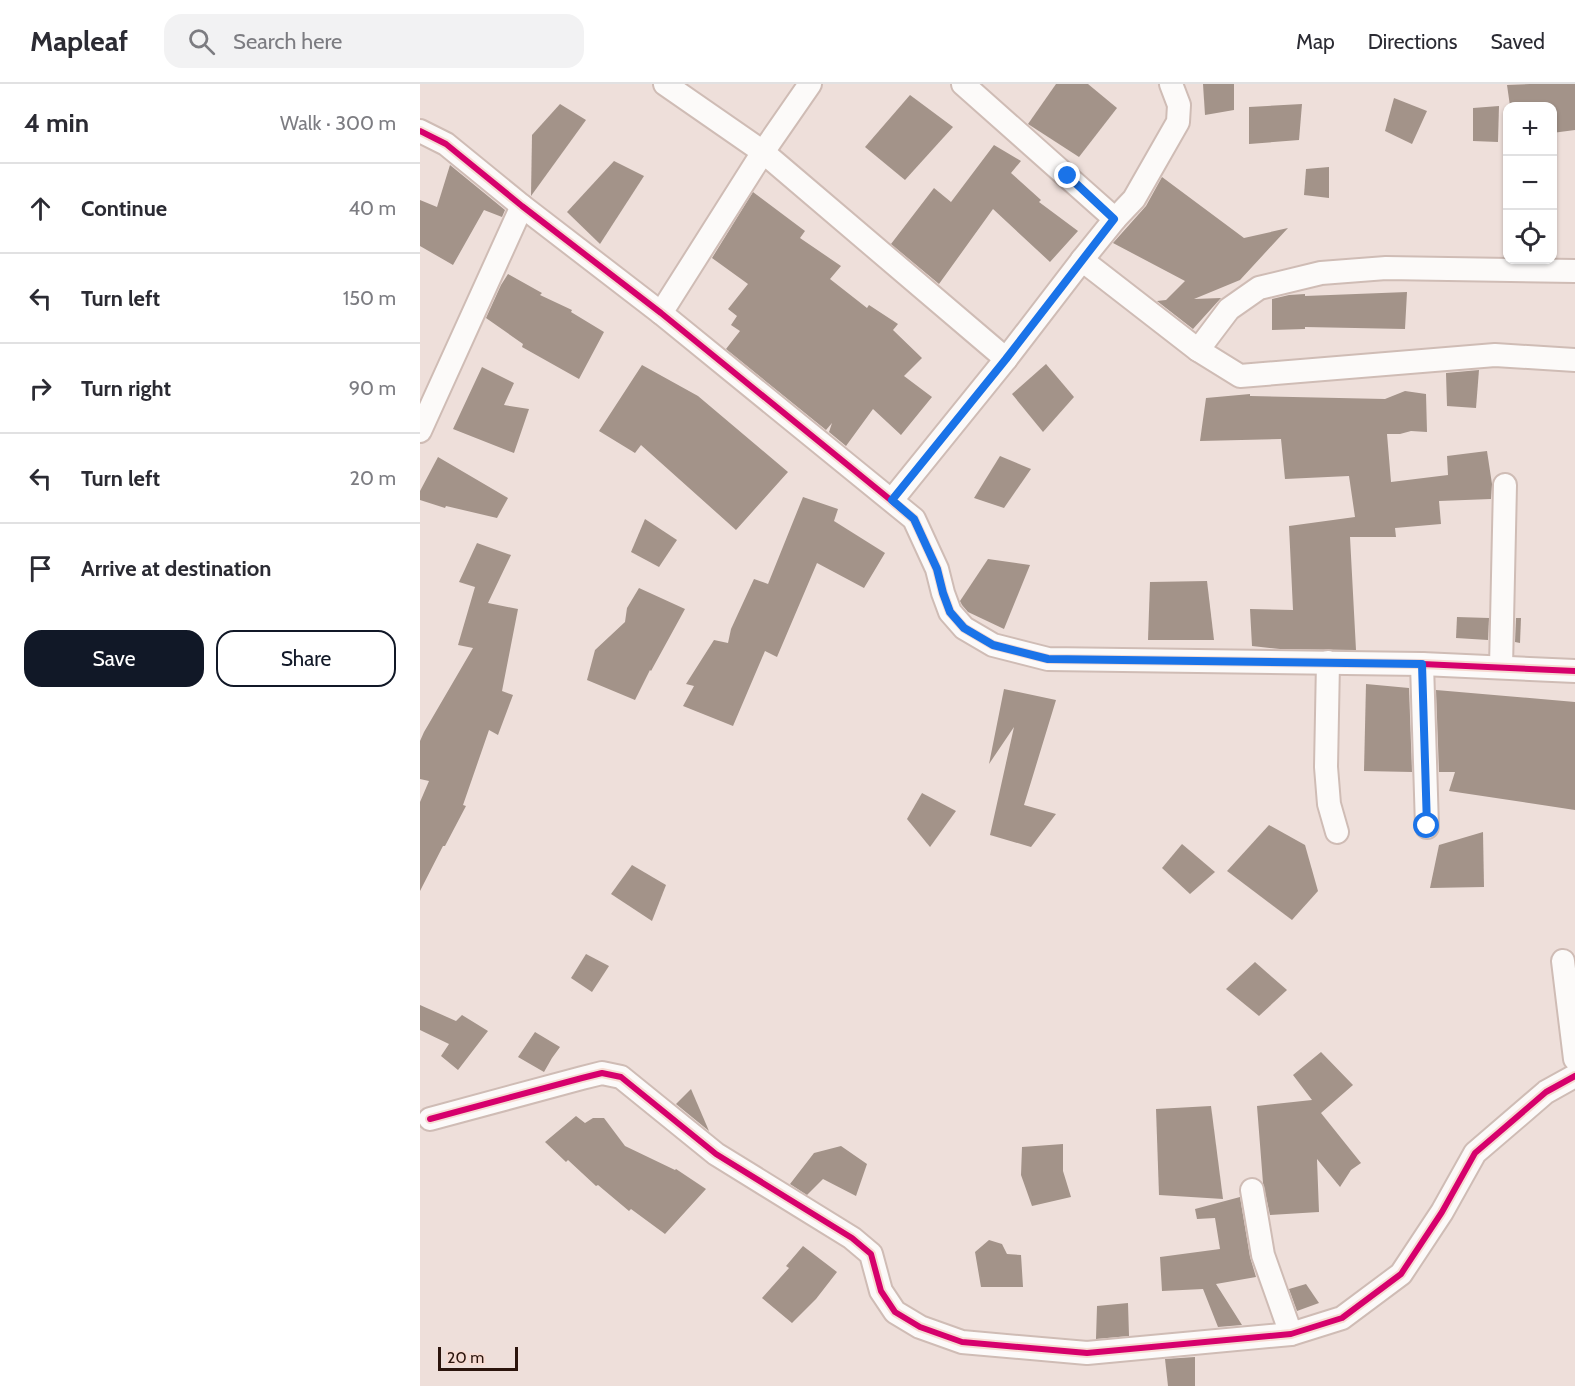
<!DOCTYPE html>
<meta charset="utf-8">
<style>
body{margin:0;font-family:Cabin,sans-serif;background:#f2f2f3;color:#2b2b33}
.controls{position:absolute;right:18px;top:18px;display:grid;overflow:hidden;border-radius:12px;box-shadow:0 2px 4px #0004}
.controls button{width:54px;height:54px;display:grid;place-items:center;padding:0;border:0;border-bottom:2px solid #e1e1e2;background:#fff;color:#2b2b33;font:30px sans-serif}
.scale{position:absolute;left:18px;bottom:15px;width:80px;box-sizing:border-box;padding-left:6px;border:3px solid #2b140c;border-top:0;font-size:16px;line-height:21px;white-space:nowrap;color:#2b140c;-webkit-text-stroke:4px #f6dbd2;paint-order:stroke}
.stop{position:absolute;width:18px;height:18px;margin:-14px;border:4px solid #1a73e8;border-radius:50%;background:#fff}
.stop.end{background:#1a73e8;border-color:#fff;box-shadow:0 2px 6px #0008}
.list{margin:0;padding:0;list-style:none}
h2{display:flex;justify-content:space-between;align-items:center;height:78px;margin:0;padding:0 24px;font-size:26px}
h2 small{font-size:20px;font-weight:400;color:#7c7c81}
.list li{display:grid;grid-template-columns:39px 1fr auto;gap:18px;align-items:center;box-sizing:border-box;height:90px;padding:0 24px;border-top:2px solid #e1e1e2}
.list b{display:block;font-size:22px;white-space:nowrap}
.list em{font-size:20px;font-style:normal;color:#7c7c81}
.actions{display:flex;gap:12px;padding:18px 24px}
.actions a{flex:1;padding:14px 0;border:2px solid #111827;border-radius:18px;text-align:center;font-size:21px;color:#111827}
.actions .main{background:#111827;color:#fff}
.icon{flex:none;width:33px;height:33px;fill:none;stroke:currentColor;stroke-width:2;stroke-linecap:round;stroke-linejoin:round}
.map{position:relative;flex:none;width:1155px;height:1302px;overflow:hidden}
header{display:flex;align-items:center;gap:36px;box-sizing:border-box;height:84px;padding:0 30px;background:#fff;border-bottom:2px solid #e1e1e2}
header strong{font-size:28px}
nav{display:flex;gap:33px;margin-inline-start:auto;font-size:21px}
.search{width:420px;height:54px;background:#f2f2f3;display:flex;align-items:center;gap:15px;box-sizing:border-box;padding:0 21px;border-radius:18px;color:#7c7c81;font-size:22px}
main{display:flex}
aside{flex:1;background:#fff}
.map>svg:first-child{display:block}
.building{fill:#a39389}
.lines{fill:none;stroke-linecap:round;stroke-linejoin:round}
.street-casing{stroke:#cfbcb5;stroke-width:26}
.street{stroke:#fcfaf9;stroke-width:22}
.cycleway-casing{stroke:#f6dbd2;stroke-width:10}
.cycleway{stroke:#d6006c;stroke-width:6}
.route{stroke:#1a73e8;stroke-width:8}
</style>
<header>
<strong>Mapleaf</strong>
<div class="search"><svg class="icon" aria-label="search" viewBox="0 0 24 24"><circle cx="10" cy="10" r="6"/><path d="M15 15l6 6"/></svg>Search here</div>
<nav><a>Map</a><a>Directions</a><a>Saved</a></nav>
</header>
<main>
<aside>
<h2>4 min<small>Walk · 300 m</small></h2>
<ul class="list">
<li><svg class="icon" aria-label="ahead" viewBox="0 0 24 24"><path d="M12 20V5M6 11l6-6 6 6"/></svg><div><b>Continue</b></div><em>40 m</em></li>
<li><svg class="icon" aria-label="left" viewBox="0 0 24 24"><path d="M17 20v-9H6M10 6l-5 5 5 5"/></svg><div><b>Turn left</b></div><em>150 m</em></li>
<li><svg class="icon" aria-label="right" viewBox="0 0 24 24"><path d="M7 20v-9h11M14 6l5 5-5 5"/></svg><div><b>Turn right</b></div><em>90 m</em></li>
<li><svg class="icon" aria-label="left" viewBox="0 0 24 24"><path d="M17 20v-9H6M10 6l-5 5 5 5"/></svg><div><b>Turn left</b></div><em>20 m</em></li>
<li><svg class="icon" aria-label="arrive" viewBox="0 0 24 24"><path d="M6 21V4h12l-3 4 3 4H6"/></svg><div><b>Arrive at destination</b></div></li>
</ul>
<div class="actions"><a class="main">Save</a><a>Share</a></div>
</aside>
<div class="map">
<svg width="1155" height="1302" viewBox="0 0 1155 1302">
<rect width="100%" height="100%" fill="#eedfda"/>
<g class="building">
<path d="M 636,0 L 668,0 L 697,24 L 659,73 L 608,40 Z"/>
<path d="M 783,0 L 814,0 L 814,26 L 785,31 Z"/>
<path d="M 1110,0 L 1155,0 L 1155,46 L 1132,49 L 1132,22 L 1090,22 L 1087,1 Z"/>
<path d="M 490,11 L 533,43 L 485,96 L 445,63 Z"/>
<path d="M 974,14 L 1007,27 L 992,60 L 965,47 Z"/>
<path d="M 140,20 L 166,36 L 111,112 L 112,51 Z"/>
<path d="M 882,20 L 879,56 L 829,60 L 829,23 Z"/>
<path d="M 1079,22 L 1078,58 L 1053,57 L 1053,24 Z"/>
<path d="M 574,61 L 601,77 L 591,89 L 621,116 L 619,118 L 658,147 L 630,178 L 573,125 L 519,200 L 471,160 L 514,104 L 531,118 Z"/>
<path d="M 194,77 L 224,92 L 180,160 L 147,128 Z"/>
<path d="M 30,81 L 85,126 L 82,133 L 64,126 L 33,181 L 0,162 L 0,116 L 17,123 Z"/>
<path d="M 909,83 L 909,114 L 884,111 L 886,85 Z"/>
<path d="M 742,93 L 824,154 L 868,144 L 820,196 L 774,215 L 801,214 L 773,245 L 737,217 L 746,216 L 765,197 L 693,159 L 726,122 Z"/>
<path d="M 333,108 L 385,147 L 380,154 L 421,182 L 410,195 L 447,224 L 449,221 L 478,240 L 473,246 L 502,274 L 484,292 L 512,313 L 481,351 L 453,325 L 426,362 L 409,348 L 412,339 L 406,346 L 306,265 L 320,247 L 311,241 L 317,232 L 308,225 L 328,200 L 292,174 Z"/>
<path d="M 88,190 L 122,209 L 120,211 L 152,226 L 151,228 L 184,248 L 159,295 L 102,263 L 103,260 L 66,234 L 81,201 Z"/>
<path d="M 987,208 L 985,245 L 885,243 L 885,245 L 852,246 L 852,215 L 869,211 L 885,210 L 885,212 Z"/>
<path d="M 626,280 L 654,313 L 623,348 L 592,310 Z"/>
<path d="M 222,281 L 278,312 L 368,388 L 316,446 L 221,361 L 215,369 L 179,347 Z"/>
<path d="M 62,283 L 94,299 L 84,321 L 109,325 L 94,369 L 33,345 Z"/>
<path d="M 1059,286 L 1056,324 L 1027,322 L 1026,289 Z"/>
<path d="M 985,307 L 1006,310 L 1007,348 L 991,347 L 980,350 L 967,350 L 971,398 L 1028,391 L 1027,372 L 1067,367 L 1072,400 L 1071,415 L 1019,417 L 1021,440 L 975,444 L 976,453 L 930,453 L 936,566 L 860,565 L 832,562 L 830,525 L 873,526 L 869,442 L 935,433 L 929,392 L 865,395 L 861,355 L 780,357 L 786,314 L 830,310 L 830,312 L 965,315 Z"/>
<path d="M 580,372 L 611,385 L 584,424 L 554,414 Z"/>
<path d="M 18,373 L 88,414 L 77,434 L 26,422 L 25,424 L 0,416 L 0,407 Z"/>
<path d="M 383,413 L 418,425 L 414,437 L 465,469 L 444,504 L 397,479 L 357,573 L 345,567 L 313,642 L 263,622 L 274,602 L 266,600 L 294,556 L 308,559 L 311,545 L 334,495 L 348,500 Z"/>
<path d="M 225,435 L 257,456 L 239,483 L 211,468 Z"/>
<path d="M 57,459 L 91,471 L 68,519 L 98,525 L 82,607 L 93,611 L 78,651 L 69,646 L 43,721 L 46,722 L 25,762 L 23,762 L 0,807 L 0,718 L 9,697 L 0,695 L 0,657 L 4,648 L 53,564 L 38,561 L 55,503 L 39,498 Z"/>
<path d="M 568,475 L 610,481 L 584,545 L 548,528 L 542,521 L 540,517 Z"/>
<path d="M 787,497 L 794,556 L 728,556 L 730,498 Z"/>
<path d="M 219,504 L 265,525 L 231,587 L 230,586 L 215,616 L 167,596 L 175,566 L 205,538 L 207,524 Z"/>
<path d="M 1037,533 L 1069,534 L 1068,556 L 1036,554 Z"/>
<path d="M 1096,534 L 1101,534 L 1100,559 L 1095,558 Z"/>
<path d="M 946,600 L 989,604 L 992,688 L 944,687 Z"/>
<path d="M 584,605 L 636,616 L 604,721 L 636,730 L 611,763 L 570,751 L 594,643 L 569,680 Z"/>
<path d="M 1016,606 L 1155,618 L 1155,726 L 1029,707 L 1035,688 L 1019,688 Z"/>
<path d="M 502,709 L 536,727 L 510,763 L 487,735 Z"/>
<path d="M 849,741 L 885,761 L 898,807 L 872,836 L 807,787 Z"/>
<path d="M 1063,748 L 1064,803 L 1010,804 L 1019,761 Z"/>
<path d="M 762,760 L 795,788 L 770,810 L 742,784 Z"/>
<path d="M 212,781 L 246,801 L 232,837 L 191,810 Z"/>
<path d="M 166,870 L 189,882 L 172,908 L 151,894 Z"/>
<path d="M 835,878 L 867,906 L 839,932 L 806,905 Z"/>
<path d="M 0,921 L 36,937 L 42,931 L 68,947 L 38,986 L 21,972 L 29,960 L 0,946 Z"/>
<path d="M 115,948 L 140,963 L 132,974 L 124,988 L 98,973 Z"/>
<path d="M 901,968 L 933,1001 L 901,1029 L 941,1079 L 931,1086 L 920,1103 L 897,1075 L 899,1128 L 850,1131 L 843,1099 L 837,1022 L 892,1016 L 873,991 Z"/>
<path d="M 271,1005 L 289,1047 L 256,1020 Z"/>
<path d="M 791,1022 L 803,1115 L 739,1111 L 736,1025 Z"/>
<path d="M 156,1032 L 165,1039 L 173,1034 L 184,1034 L 205,1062 L 255,1086 L 256,1085 L 286,1105 L 245,1150 L 211,1125 L 209,1127 L 178,1101 L 176,1102 L 148,1076 L 146,1078 L 125,1058 Z"/>
<path d="M 643,1060 L 643,1087 L 651,1113 L 612,1122 L 601,1091 L 602,1063 Z"/>
<path d="M 421,1062 L 447,1080 L 436,1112 L 403,1095 L 387,1111 L 370,1100 L 394,1069 Z"/>
<path d="M 820,1113 L 830,1173 L 836,1193 L 796,1200 L 822,1241 L 798,1243 L 783,1205 L 742,1207 L 740,1173 L 800,1165 L 795,1134 L 777,1135 L 775,1125 Z"/>
<path d="M 569,1156 L 582,1160 L 587,1170 L 601,1171 L 603,1203 L 561,1203 L 555,1168 Z"/>
<path d="M 383,1162 L 417,1188 L 396,1215 L 372,1239 L 342,1214 L 369,1184 L 366,1182 Z"/>
<path d="M 886,1200 L 899,1219 L 877,1227 L 869,1205 Z"/>
<path d="M 708,1219 L 709,1252 L 676,1255 L 677,1222 Z"/>
<path d="M 775,1273 L 775,1302 L 748,1302 L 745,1275 Z"/>
</g>
<g class="lines">
<defs>
<g id="street">
<path d="M 245,0 L 343,68 L 586,275"/>
<path d="M 543,0 L 695,135 L 662,176"/>
<path d="M 0,47 L 26,60 L 102,122 L 241,229 L 494,435 L 517,485 L 523,509 L 530,528 L 544,544 L 573,561 L 628,575 L 1002,580 L 1155,587"/>
<path d="M 695,135 L 714,115 L 758,38 L 759,21 L 751,0"/>
<path d="M 241,229 L 343,68 L 390,0"/>
<path d="M 778,266 L 809,225 L 839,204 L 901,189 L 966,184 L 1155,187"/>
<path d="M 0,347 L 102,122"/>
<path d="M 472,416 L 586,275 L 662,176 L 778,266 L 820,292 L 1075,271 L 1155,276"/>
<path d="M 908,578 L 906,683 L 909,720 L 917,748"/>
<path d="M 1002,580 L 1007,743"/>
<path d="M 1081,583 L 1085,401"/>
<path d="M 1143,877 L 1155,975"/>
<path d="M 10,1035 L 162,994 L 182,989 L 201,993 L 296,1070 L 432,1154 L 451,1170 L 461,1207 L 475,1228 L 500,1243 L 542,1258 L 667,1269 L 871,1250 L 922,1234 L 981,1190 L 1022,1128 L 1055,1069 L 1126,1008 L 1155,992"/>
<path d="M 832,1106 L 843,1171 L 871,1250"/>
</g>
</defs>
<use href="#street" class="street-casing"/>
<use href="#street" class="street"/>
<defs>
<g id="cycleway">
<path d="M 0,47 L 26,60 L 102,122 L 241,229 L 494,435 L 517,485 L 523,509 L 530,528 L 544,544 L 573,561 L 628,575 L 1002,580 L 1155,587"/>
<path d="M 10,1035 L 162,994 L 182,989 L 201,993 L 296,1070 L 432,1154 L 451,1170 L 461,1207 L 475,1228 L 500,1243 L 542,1258 L 667,1269 L 871,1250 L 922,1234 L 981,1190 L 1022,1128 L 1055,1069 L 1126,1008 L 1155,992"/>
</g>
</defs>
<use href="#cycleway" class="cycleway-casing"/>
<use href="#cycleway" class="cycleway"/>
</g>
<g class="lines">
<path class="route" d="M 648,92 L 694,135 L 586,275 L 472,416 L 494,435 L 517,485 L 523,509 L 530,528 L 544,544 L 573,561 L 628,575 L 1002,580 L 1007,742"/>
</g>
</svg>
<div class="controls">
<button>+</button>
<button>−</button>
<button><svg class="icon" aria-label="locate" viewBox="0 0 24 24"><circle cx="12" cy="12" r="6"/><path d="M12 2v4M12 18v4M2 12h4M18 12h4"/></svg></button>
</div>
<div class="scale">20 m</div>
<div class="stop" style="left:1007px;top:742px"></div>
<div class="stop end" style="left:648px;top:92px"></div>
</div>
</main>
